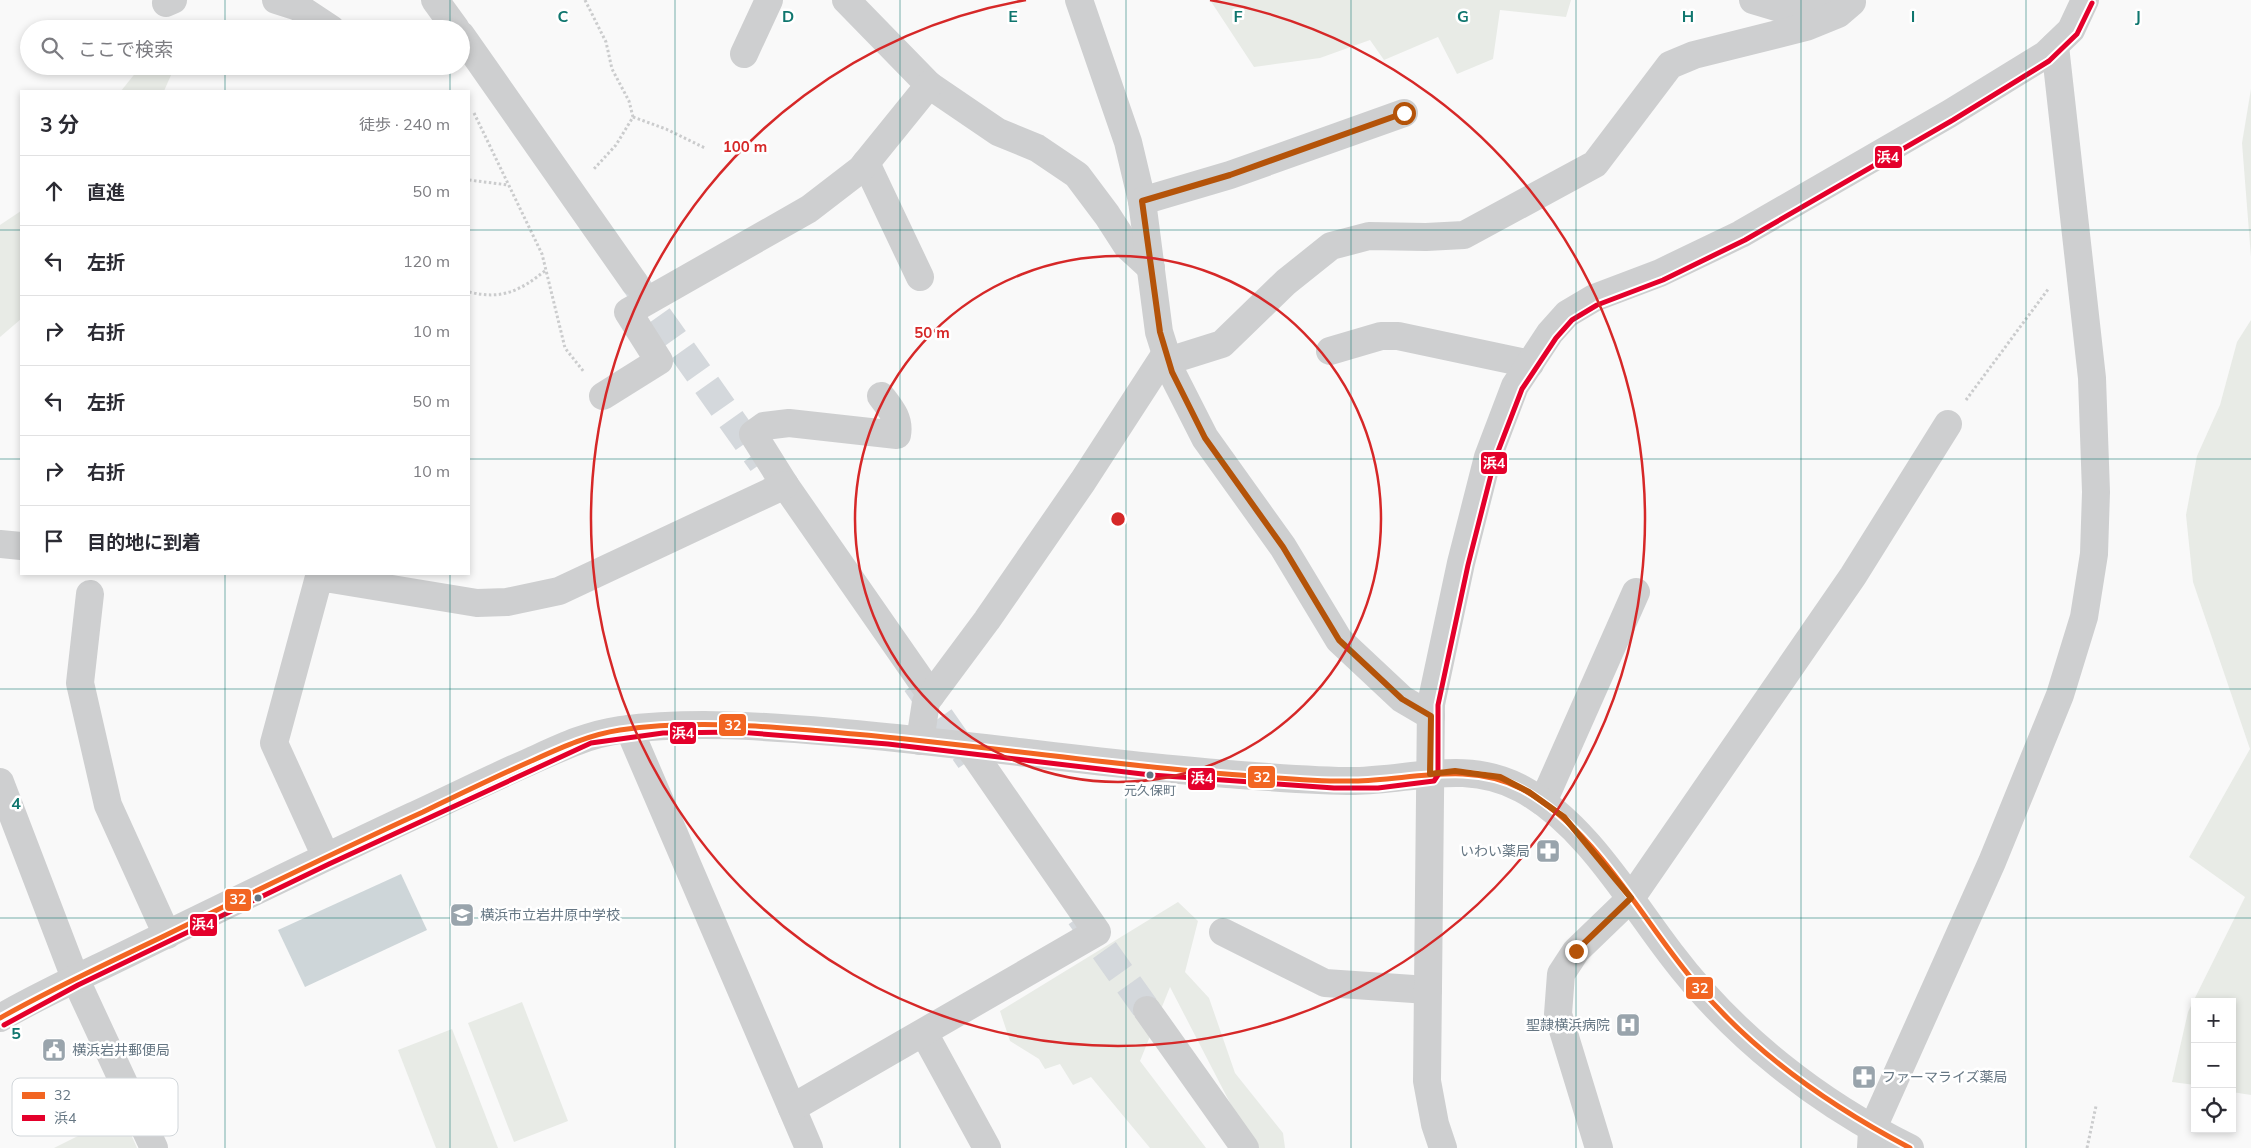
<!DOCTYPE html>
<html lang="ja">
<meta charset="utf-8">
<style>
body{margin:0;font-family:Mulish,"Noto Sans JP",sans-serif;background:#f2f2f3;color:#2b2b33}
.controls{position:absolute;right:15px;bottom:15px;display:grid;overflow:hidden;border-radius:0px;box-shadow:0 2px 8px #0003}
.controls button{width:45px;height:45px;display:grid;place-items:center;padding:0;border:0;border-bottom:1px solid #e1e1e2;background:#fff;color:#2b2b33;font:25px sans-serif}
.stop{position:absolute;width:15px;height:15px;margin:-11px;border:4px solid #b45309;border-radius:50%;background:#fff}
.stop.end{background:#b45309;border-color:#fff;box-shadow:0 1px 5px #0008}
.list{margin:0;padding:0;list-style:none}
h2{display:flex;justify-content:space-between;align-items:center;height:65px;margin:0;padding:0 20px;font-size:21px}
h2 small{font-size:16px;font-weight:400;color:#7c7c81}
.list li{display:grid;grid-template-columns:32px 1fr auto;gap:15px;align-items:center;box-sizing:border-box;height:70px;padding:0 20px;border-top:1px solid #e1e1e2}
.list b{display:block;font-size:19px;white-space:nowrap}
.list em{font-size:16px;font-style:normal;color:#7c7c81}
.icon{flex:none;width:28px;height:28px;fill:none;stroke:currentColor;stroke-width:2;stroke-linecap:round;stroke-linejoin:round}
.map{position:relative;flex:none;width:2251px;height:1148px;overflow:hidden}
.search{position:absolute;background:#fff;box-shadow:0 2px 8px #0003;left:20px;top:20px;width:450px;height:55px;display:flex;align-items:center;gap:12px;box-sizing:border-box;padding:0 18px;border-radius:28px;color:#7c7c81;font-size:19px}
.panel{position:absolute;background:#fff;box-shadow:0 2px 8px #0003;left:20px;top:90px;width:450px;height:485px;border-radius:0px}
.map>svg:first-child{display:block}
.green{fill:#e8ebe6}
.water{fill:#ced6d9}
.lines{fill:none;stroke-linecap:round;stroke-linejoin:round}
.minor-tunnel{stroke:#d4d8dc;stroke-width:28;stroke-dasharray:28 14;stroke-linecap:butt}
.path{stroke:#cbcccd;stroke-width:3;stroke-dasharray:2.5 2.5;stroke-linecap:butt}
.minor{stroke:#cecfd0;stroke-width:28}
.bus-1-casing{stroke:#fff;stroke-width:9}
.bus-2-casing{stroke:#fff;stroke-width:9}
.bus-1{stroke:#f26522;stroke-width:5}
.bus-2{stroke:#e4002b;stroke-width:5}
.route{stroke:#b45309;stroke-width:6}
.grid{fill:none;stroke:#0f766e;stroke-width:1;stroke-opacity:0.55}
.ring{fill:none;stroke:#d62828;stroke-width:2.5}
.bus-dot{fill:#657683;stroke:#fff;stroke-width:2}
.labels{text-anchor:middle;stroke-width:5;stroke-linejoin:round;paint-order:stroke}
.bus-label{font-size:13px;fill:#657683;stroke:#fff}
.poi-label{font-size:14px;fill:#657683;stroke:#fff;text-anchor:start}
.key{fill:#fff;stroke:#d1d6da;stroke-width:1}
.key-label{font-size:14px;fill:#657683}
.grid-label{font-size:16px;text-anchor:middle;font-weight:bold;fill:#0f766e;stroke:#fff;stroke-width:5;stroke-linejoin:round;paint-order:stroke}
.centre{fill:#d62828;stroke:#fff;stroke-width:2.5}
.ring-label{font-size:15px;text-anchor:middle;font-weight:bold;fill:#d62828;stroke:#fff;stroke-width:5;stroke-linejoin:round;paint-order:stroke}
.line-badge{stroke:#fff;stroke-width:2}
.badge-label{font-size:14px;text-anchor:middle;font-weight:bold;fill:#fff}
</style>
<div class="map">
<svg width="2251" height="1148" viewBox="0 0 2251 1148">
<rect width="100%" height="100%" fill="#f9f9f9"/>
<g class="green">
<path d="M 1210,0 L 1571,0 L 1566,17 L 1500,10 L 1493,59 L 1457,74 L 1438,37 L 1384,60 L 1370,40 L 1320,58 L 1254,67 Z"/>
<path d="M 141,66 L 175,66 L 164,91 L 121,91 Z"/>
<path d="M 2251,89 L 2251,257 L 2242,143 Z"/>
<path d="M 21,211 L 21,319 L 0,337 L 0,225 Z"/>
<path d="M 2251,320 L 2251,1095 L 2232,1092 L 2232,1002 L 2195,1002 L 2195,1085 L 2172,1082 L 2188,1012 L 2245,897 L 2189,857 L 2250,749 L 2193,582 L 2186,515 L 2197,456 L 2220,405 L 2237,342 Z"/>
<path d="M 1178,902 L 1198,921 L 1185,972 L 1209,998 L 1235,1073 L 1283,1133 L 1285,1148 L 1258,1148 L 1242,1126 L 1170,987 L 1140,1061 L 1206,1148 L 1150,1148 L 1091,1077 L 1073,1085 L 1060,1064 L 1045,1069 L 1039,1059 L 1010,1041 L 1000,1011 Z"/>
<path d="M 522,1002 L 568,1121 L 514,1142 L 468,1023 Z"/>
<path d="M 452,1029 L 498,1148 L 436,1148 L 398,1050 Z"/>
<path d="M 122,1114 L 137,1148 L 54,1148 Z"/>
</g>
<path class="water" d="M 401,874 L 427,930 L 305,987 L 278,930 Z"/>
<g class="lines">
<g class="minor-tunnel">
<path d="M 634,282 L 762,463"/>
<path d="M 916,683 L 970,760"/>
<path d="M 1080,916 L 1147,1010"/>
</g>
<g class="path">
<path d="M 585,0 L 606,42 L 612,69 L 629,101 L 633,117 L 616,145 L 593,170"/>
<path d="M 474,113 L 542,254 L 565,348 L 584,372"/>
<path d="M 633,117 L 666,129 L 705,148"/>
<path d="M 469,180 L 508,185"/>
<path d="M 469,292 C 502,300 520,291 546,270"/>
<path d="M 1966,400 L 2049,288"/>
<path d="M 2087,1148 L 2096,1106"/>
</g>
<g class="minor">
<path d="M 276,0 L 298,7 L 331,29"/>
<path d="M 435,0 L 456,29"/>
<path d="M 846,0 L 929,85 L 998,132 L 1037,148 L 1077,175 L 1107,215 L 1127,246 L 1151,268"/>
<path d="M 1079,0 L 1128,142 L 1142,201 L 1159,332 L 1172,373 L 1205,438 L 1283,547 L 1339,640 L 1402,699 L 1431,716"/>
<path d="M 1753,0 L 1790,11 L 1830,5"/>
<path d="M 166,3 L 173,0"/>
<path d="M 461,35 L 634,282"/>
<path d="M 744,54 L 769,0"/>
<path d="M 866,163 L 920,277"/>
<path d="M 1142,201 L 1230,175 L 1404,113"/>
<path d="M 1330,351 L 1381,336 L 1398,336 L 1530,364"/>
<path d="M 1168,361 L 1222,344 L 1286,282 L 1331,246 L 1369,236 L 1426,237 L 1464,235 L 1595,164 L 1670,65 L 1694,55 L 1806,27 L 1838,14 L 1852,2"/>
<path d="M 603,396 L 659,361 L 628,312 L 809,209 L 861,169 L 929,85"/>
<path d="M 881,396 C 891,409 900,419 897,435 L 789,423 L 764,426 L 753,434 L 785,485 L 931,695"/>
<path d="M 0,544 L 21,546"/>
<path d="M 90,594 L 80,683 L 108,805 L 167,935"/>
<path d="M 629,729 L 809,1148"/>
<path d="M 920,741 L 926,702 L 987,620 L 1083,481 L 1166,353"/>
<path d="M 0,782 L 75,978 L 154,1148"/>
<path d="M 1543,802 L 1636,592"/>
<path d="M 326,857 L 274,743 L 319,577 L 477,603 L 507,602 L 559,591 L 785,485"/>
<path d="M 1223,932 L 1325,983 L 1428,990"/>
<path d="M 1147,1010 L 1245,1148"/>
<path d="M 0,1018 C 47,991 95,970 143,946 C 233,902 323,858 413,816 C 452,798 490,779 529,762 C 560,748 586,735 620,730 C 691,721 762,726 833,732 C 965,743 1095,764 1227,774 C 1269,777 1312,781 1355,781 C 1413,780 1467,759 1522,789 C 1585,823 1628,898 1671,954 C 1733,1036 1818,1103 1910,1148"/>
<path d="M 924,1033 L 987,1148"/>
<path d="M 792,1108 L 1097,932 L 969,747"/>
<path d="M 1443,1148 L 1435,1124 L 1427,1081 L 1431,704 L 1461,563 L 1488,457 L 1515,386 L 1550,333 L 1567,314 L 1594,298 L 1660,273 L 1741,234 L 1949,114 L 2045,55 L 2071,30 L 2085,0"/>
<path d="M 1599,1148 L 1558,1014 L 1561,974 L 1576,951 L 1631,898 L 1853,576 L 1948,424"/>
<path d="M 1871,1148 L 1872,1130 L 1992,862 L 2060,695 L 2084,617 L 2094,554 L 2096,492 L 2092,378 L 2055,46"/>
</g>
<defs>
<path id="bus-1" d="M 0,1018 C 53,988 108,963 162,937 C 249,894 335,852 423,812 C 458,795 493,778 529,762 C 558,749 587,735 620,730 C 697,719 777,727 854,734 C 978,745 1102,764 1226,774 C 1269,777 1312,782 1354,781 C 1411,780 1469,761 1522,789 C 1596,829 1640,917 1692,979 C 1751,1051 1828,1105 1910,1148"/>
<path id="bus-2" d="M 4,1025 L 78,985 L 329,864 L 591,743 L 663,733 L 738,732 L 888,744 L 1151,775 L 1334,788 L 1378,788 L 1434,781 L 1438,775 L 1438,705 L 1468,565 L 1495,459 L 1522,389 L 1556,338 L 1572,320 L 1597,305 L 1663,280 L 1745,240 L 1953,120 L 2049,61 L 2077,34 L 2092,3"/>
</defs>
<use href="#bus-1" class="bus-1-casing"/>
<use href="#bus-2" class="bus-2-casing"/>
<use href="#bus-1" class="bus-1"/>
<use href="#bus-2" class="bus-2"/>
</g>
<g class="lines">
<path class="route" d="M 1404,113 L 1230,175 L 1142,201 L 1160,332 L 1172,372 L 1205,438 L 1283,547 L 1339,640 L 1402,699 L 1431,716 L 1430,774 L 1455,771 L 1500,777 L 1529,792 L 1564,817 L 1631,898 L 1576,951"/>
</g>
<path class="grid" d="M 225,0 L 225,29M 450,0 L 450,29M 675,0 L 675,1148M 900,0 L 900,1148M 1126,0 L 1126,1148M 1351,0 L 1351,1148M 1576,0 L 1576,1148M 1801,0 L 1801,1148M 2026,0 L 2026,1148M 225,66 L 225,91M 450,66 L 450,91M 0,230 L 21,230M 469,230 L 2251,230M 0,459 L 21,459M 469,459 L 2251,459M 225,574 L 225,1148M 450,574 L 450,1148M 0,689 L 2251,689M 0,918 L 2251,918"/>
<g class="ring">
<circle cx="1118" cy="519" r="263"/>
<path d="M1210 0A527 527 0 1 1 1026 0"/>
</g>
<defs>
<symbol id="pharmacy-square" viewBox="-11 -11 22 22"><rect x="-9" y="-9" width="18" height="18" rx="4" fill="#99a4ac" stroke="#fff"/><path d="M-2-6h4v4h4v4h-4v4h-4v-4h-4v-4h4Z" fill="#fff"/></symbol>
<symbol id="school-square" viewBox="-11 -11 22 22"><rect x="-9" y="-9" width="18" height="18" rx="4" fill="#99a4ac" stroke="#fff"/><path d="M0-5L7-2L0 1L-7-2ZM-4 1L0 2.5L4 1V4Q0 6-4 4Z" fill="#fff"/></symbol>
<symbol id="hospital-square" viewBox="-11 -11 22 22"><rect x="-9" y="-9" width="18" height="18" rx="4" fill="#99a4ac" stroke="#fff"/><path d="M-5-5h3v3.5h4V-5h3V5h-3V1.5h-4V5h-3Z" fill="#fff"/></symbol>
<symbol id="civic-square" viewBox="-11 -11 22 22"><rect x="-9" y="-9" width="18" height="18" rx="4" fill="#99a4ac" stroke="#fff"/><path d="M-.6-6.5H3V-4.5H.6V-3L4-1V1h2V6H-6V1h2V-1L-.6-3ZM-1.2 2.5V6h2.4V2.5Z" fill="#fff"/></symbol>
</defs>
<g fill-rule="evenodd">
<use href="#pharmacy-square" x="1534" y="837" width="28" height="28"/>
<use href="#school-square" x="448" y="901" width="28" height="28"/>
<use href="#hospital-square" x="1614" y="1011" width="28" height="28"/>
<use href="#civic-square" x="40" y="1036" width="28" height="28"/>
<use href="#pharmacy-square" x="1850" y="1063" width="28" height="28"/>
</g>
<g class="bus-dot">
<circle cx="1150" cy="775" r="4.5"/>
<circle cx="258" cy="898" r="4.5"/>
</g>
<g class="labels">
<g class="bus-label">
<text x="1150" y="795">元久保町</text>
</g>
<g class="poi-label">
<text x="1530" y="856" text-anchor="end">いわい薬局</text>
<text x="480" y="920">横浜市立岩井原中学校</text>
<text x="1610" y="1030" text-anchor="end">聖隷横浜病院</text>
<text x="72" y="1055">横浜岩井郵便局</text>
<text x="1882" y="1082">ファーマライズ薬局</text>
</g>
</g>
<rect x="12" y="1078" width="166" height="58" rx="8" class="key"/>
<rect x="22" y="1092" width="23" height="7" fill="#f26522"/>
<rect x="22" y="1115" width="23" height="6" fill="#e4002b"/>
<g class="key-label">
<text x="54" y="1100">32</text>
<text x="54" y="1123">浜4</text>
</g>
<g class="grid-label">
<text x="563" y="22">C</text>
<text x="788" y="22">D</text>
<text x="1013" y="22">E</text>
<text x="1238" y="22">F</text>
<text x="1463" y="22">G</text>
<text x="1688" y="22">H</text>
<text x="1913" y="22">I</text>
<text x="2138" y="22">J</text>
<text x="16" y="809">4</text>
<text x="16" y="1039">5</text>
</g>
<circle cx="1118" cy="519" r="8" class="centre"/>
<g class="ring-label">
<text x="745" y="152">100 m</text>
<text x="932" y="338">50 m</text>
</g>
<g class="line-badge">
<rect x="1874" y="145" width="29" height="24" rx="5" fill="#e4002b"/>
<rect x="1480" y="451" width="28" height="24" rx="5" fill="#e4002b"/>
<rect x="718" y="713" width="29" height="24" rx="5" fill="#f26522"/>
<rect x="669" y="721" width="28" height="24" rx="5" fill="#e4002b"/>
<rect x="1247" y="765" width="29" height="24" rx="5" fill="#f26522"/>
<rect x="1187" y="767" width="29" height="24" rx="5" fill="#e4002b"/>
<rect x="224" y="888" width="28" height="24" rx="5" fill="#f26522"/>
<rect x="189" y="913" width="29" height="24" rx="5" fill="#e4002b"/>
<rect x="1685" y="976" width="29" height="24" rx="5" fill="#f26522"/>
</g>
<g class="badge-label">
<text x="1888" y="162">浜4</text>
<text x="1494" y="468">浜4</text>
<text x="733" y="730">32</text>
<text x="683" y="738">浜4</text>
<text x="1262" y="782">32</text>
<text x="1202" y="783">浜4</text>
<text x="238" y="904">32</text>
<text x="203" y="929">浜4</text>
<text x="1700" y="993">32</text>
</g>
</svg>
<div class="controls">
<button>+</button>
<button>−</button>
<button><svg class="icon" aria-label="locate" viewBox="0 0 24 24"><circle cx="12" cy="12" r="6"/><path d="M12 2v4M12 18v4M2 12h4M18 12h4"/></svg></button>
</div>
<div class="stop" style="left:1404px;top:113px"></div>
<div class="stop end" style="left:1576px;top:951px"></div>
<div class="search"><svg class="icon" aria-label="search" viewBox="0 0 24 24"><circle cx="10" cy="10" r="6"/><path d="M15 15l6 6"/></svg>ここで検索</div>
<section class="panel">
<h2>3 分<small>徒歩 · 240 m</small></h2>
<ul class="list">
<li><svg class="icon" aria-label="ahead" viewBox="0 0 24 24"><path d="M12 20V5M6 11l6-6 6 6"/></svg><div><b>直進</b></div><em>50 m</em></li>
<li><svg class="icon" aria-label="left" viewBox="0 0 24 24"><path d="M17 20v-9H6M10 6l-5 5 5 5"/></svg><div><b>左折</b></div><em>120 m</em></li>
<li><svg class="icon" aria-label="right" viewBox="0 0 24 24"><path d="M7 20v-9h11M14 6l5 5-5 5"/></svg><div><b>右折</b></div><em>10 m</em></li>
<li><svg class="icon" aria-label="left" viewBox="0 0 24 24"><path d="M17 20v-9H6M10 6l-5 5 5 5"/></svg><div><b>左折</b></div><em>50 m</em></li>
<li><svg class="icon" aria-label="right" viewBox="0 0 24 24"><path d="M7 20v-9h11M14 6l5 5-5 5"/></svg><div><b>右折</b></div><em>10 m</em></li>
<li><svg class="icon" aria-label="arrive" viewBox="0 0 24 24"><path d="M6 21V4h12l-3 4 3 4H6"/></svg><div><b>目的地に到着</b></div></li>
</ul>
</section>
</div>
